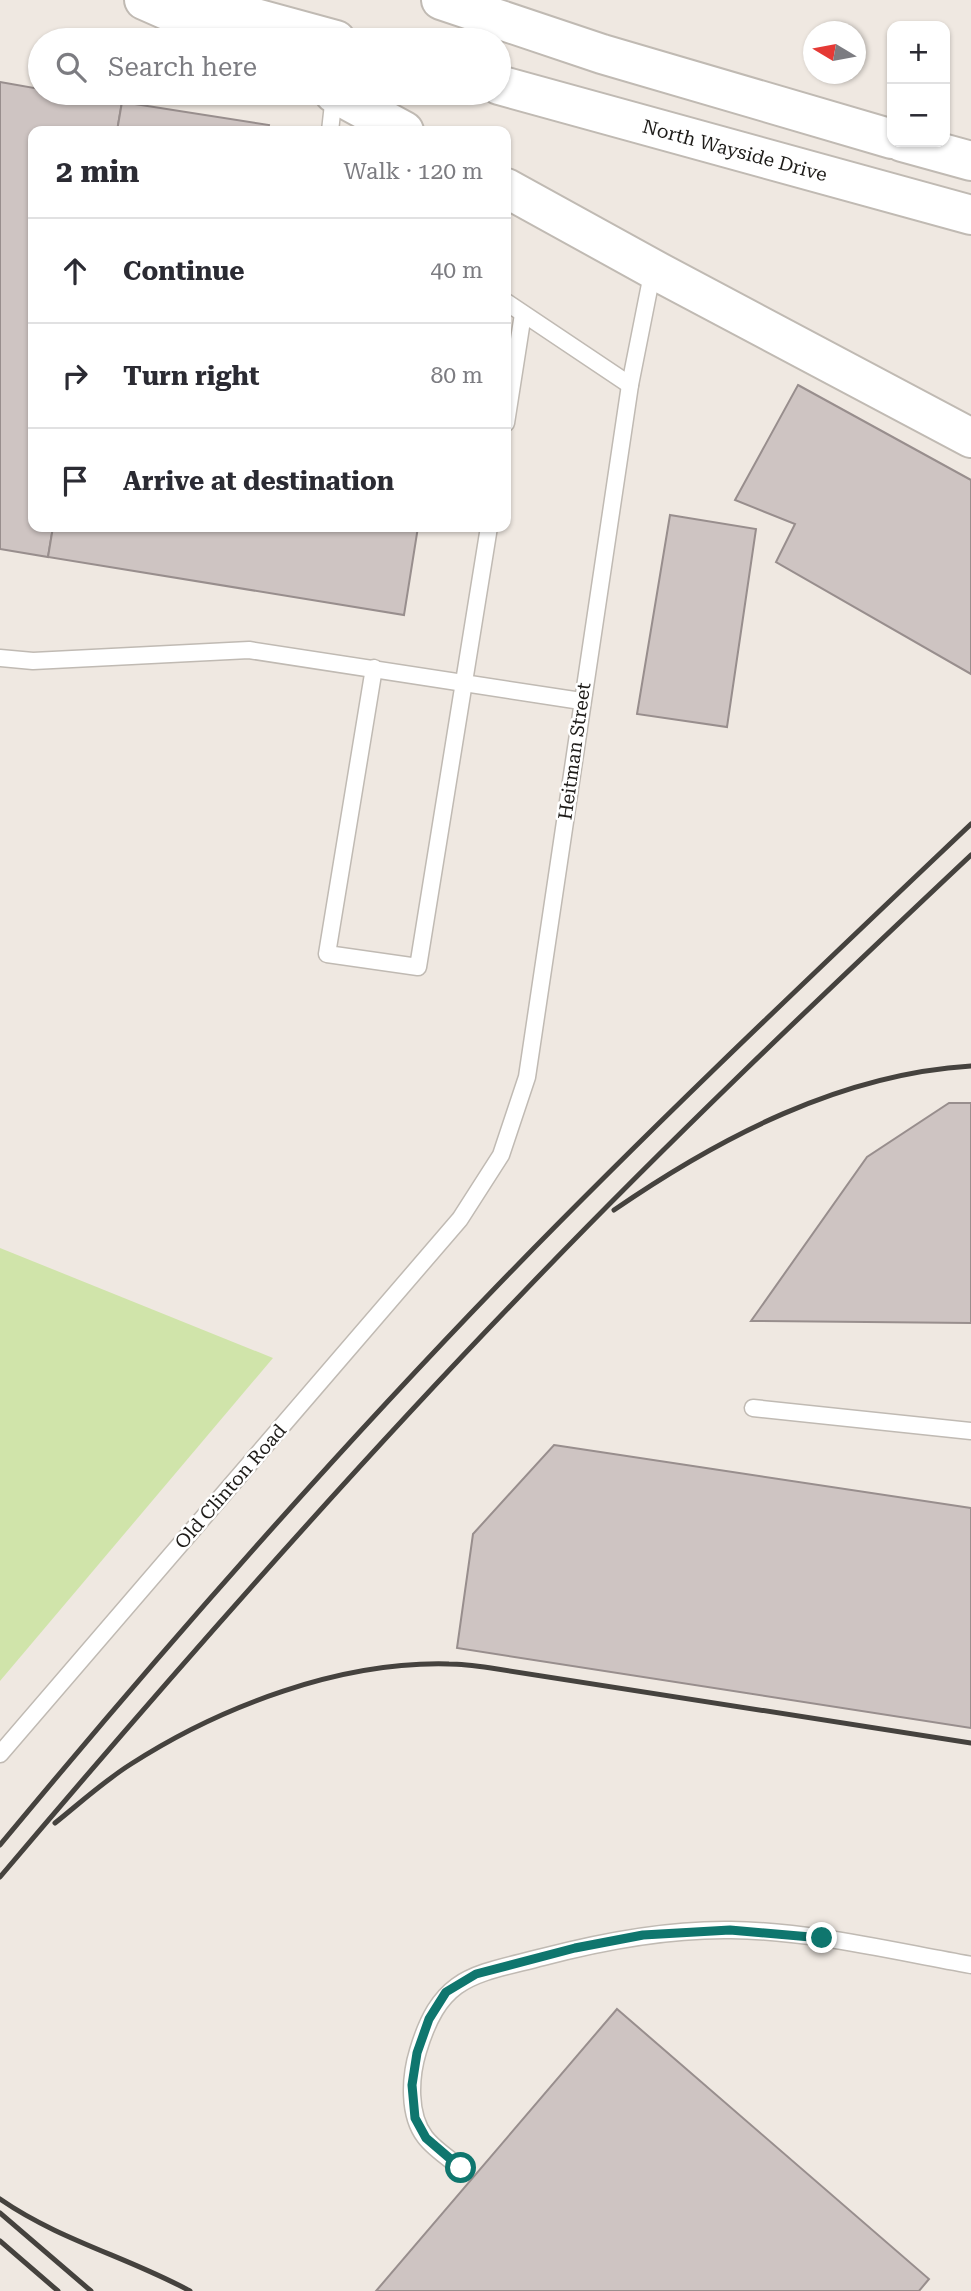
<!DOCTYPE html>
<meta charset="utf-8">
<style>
body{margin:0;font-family:"Roboto Serif",serif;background:#f7f7f7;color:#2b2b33}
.controls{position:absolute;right:21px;top:21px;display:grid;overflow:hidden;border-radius:14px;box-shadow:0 2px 5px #0004}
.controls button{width:63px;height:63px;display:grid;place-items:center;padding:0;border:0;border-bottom:2px solid #e1e1e2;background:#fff;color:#2b2b33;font:35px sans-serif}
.compass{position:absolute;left:803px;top:21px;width:63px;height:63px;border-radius:50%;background:#fff;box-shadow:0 2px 5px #0004;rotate:280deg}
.stop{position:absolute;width:21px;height:21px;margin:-16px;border:5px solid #0f766e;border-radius:50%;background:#fff}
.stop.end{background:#0f766e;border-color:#fff;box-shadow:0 2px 7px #0008}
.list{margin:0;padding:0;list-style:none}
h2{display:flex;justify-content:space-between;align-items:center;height:91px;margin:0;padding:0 28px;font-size:30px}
h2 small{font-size:23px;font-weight:400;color:#7c7c81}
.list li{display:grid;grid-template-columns:46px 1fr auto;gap:21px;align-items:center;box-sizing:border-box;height:105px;padding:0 28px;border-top:2px solid #e1e1e2}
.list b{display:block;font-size:26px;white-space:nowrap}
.list em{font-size:23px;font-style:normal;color:#7c7c81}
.icon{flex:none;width:38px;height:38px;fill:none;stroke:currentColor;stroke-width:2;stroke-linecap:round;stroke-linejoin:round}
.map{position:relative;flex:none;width:971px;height:2291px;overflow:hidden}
.search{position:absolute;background:#fff;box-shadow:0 2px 5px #0004;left:28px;top:28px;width:483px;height:77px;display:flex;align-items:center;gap:18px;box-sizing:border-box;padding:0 24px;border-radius:38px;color:#7c7c81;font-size:26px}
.panel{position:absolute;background:#fff;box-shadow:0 2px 5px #0004;left:28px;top:126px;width:483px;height:406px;border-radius:14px}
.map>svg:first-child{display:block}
.green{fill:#d0e4aa}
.building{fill:#cec4c2;stroke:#988e8d;stroke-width:2}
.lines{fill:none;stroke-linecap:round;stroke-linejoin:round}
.service-casing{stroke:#c0bab3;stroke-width:19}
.primary-casing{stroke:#c0bab3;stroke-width:42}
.service{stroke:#fff;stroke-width:16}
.primary{stroke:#fff;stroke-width:38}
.rail{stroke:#45423e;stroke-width:5}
.route{stroke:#0f766e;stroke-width:9}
.labels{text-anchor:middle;stroke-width:5;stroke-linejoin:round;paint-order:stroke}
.street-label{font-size:19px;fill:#1d1b18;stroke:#fff}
</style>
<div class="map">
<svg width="971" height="2291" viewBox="0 0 971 2291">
<rect width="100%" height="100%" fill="#efe8e1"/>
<path class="green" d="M 0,1248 L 273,1358 L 0,1681 Z"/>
<g class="building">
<path d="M 0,82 L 40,89 L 40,93 L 66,93 L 122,102 L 117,131 L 33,131 L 33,527 L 53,527 L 48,557 L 0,549 Z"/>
<path d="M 122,102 L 269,125 L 268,131 L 117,131 Z"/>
<path d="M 798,385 L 971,480 L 971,674 L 776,562 L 795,524 L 735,500 Z"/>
<path d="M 670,515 L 756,529 L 727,727 L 637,714 Z"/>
<path d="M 53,527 L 418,527 L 404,615 L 48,557 Z"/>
<path d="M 949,1103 L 971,1103 L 971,1323 L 751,1321 L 867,1157 Z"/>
<path d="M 554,1445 L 971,1508 L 971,1728 L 457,1648 L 473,1534 Z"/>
<path d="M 617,2009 L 929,2279 L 919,2291 L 376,2291 Z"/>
</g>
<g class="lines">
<defs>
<g id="service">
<path d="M 330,131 L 334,95"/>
<path d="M 506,302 L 630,385"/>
<path d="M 506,423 L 523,314"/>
<path d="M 0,658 L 33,661 L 249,650 L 581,701"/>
<path d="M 374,668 L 327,954 L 418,967 L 489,527"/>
<path d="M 753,1408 L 971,1431"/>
<path d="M 0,1754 L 460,1219 L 501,1155 L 527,1077 L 630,385 L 653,269"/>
<path d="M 461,2168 C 450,2159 434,2149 425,2137 C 408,2115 410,2077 418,2051 C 441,1974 474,1975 543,1957 C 604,1941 667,1929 731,1930 C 811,1931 892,1951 971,1965"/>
</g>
<g id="primary">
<path d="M 144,0 L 212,30"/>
<path d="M 189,0 L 336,40"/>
<path d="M 441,0 L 602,54 L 892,139"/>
<path d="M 499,85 L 971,215"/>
<path d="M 334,93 L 404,131"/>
<path d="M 902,142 L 971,161"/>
<path d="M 506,188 L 653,269 L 971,438"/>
</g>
</defs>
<use href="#service" class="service-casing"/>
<use href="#primary" class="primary-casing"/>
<use href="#service" class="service"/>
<use href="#primary" class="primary"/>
<g class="rail">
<path d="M 614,1210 C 720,1137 841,1074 971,1066"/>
<path d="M 55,1823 C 80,1803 104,1781 131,1764 C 221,1706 341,1661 449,1664 C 463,1664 477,1666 491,1668 L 971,1743"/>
<path d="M 0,1845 C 160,1652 325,1464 499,1284 C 652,1126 812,975 971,824"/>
<path d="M 0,1877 C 166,1681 336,1487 515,1301 C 662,1147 816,1001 971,855"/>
<path d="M 0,2199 C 59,2240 128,2257 190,2291"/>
<path d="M 0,2213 L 91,2291"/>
<path d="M 0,2241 L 58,2291"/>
</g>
</g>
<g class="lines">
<path class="route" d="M 461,2168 L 426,2138 L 415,2118 L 412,2085 L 417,2053 L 429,2019 L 446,1992 L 476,1974 L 575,1948 L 643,1935 L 730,1930 L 822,1938"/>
</g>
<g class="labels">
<g class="street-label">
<text transform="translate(735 150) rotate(15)" y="7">North Wayside Drive</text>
<text transform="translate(574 751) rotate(-82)" y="7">Heitman Street</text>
<text transform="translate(230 1486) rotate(-49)" y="7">Old Clinton Road</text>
</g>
</g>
</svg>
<div class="controls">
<button>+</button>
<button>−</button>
</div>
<svg class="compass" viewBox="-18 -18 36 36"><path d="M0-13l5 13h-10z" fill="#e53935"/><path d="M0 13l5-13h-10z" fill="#7c7c81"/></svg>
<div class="stop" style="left:461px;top:2168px"></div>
<div class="stop end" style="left:822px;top:1938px"></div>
<div class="search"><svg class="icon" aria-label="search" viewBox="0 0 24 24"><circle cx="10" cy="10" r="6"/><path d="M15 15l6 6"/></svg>Search here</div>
<section class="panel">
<h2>2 min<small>Walk · 120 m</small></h2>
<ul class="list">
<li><svg class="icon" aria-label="ahead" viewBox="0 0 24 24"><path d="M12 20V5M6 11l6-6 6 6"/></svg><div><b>Continue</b></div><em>40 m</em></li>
<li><svg class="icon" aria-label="right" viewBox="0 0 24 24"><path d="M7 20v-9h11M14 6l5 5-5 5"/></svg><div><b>Turn right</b></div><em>80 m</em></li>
<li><svg class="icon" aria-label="arrive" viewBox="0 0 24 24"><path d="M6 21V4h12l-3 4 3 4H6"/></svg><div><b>Arrive at destination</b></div></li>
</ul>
</section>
</div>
